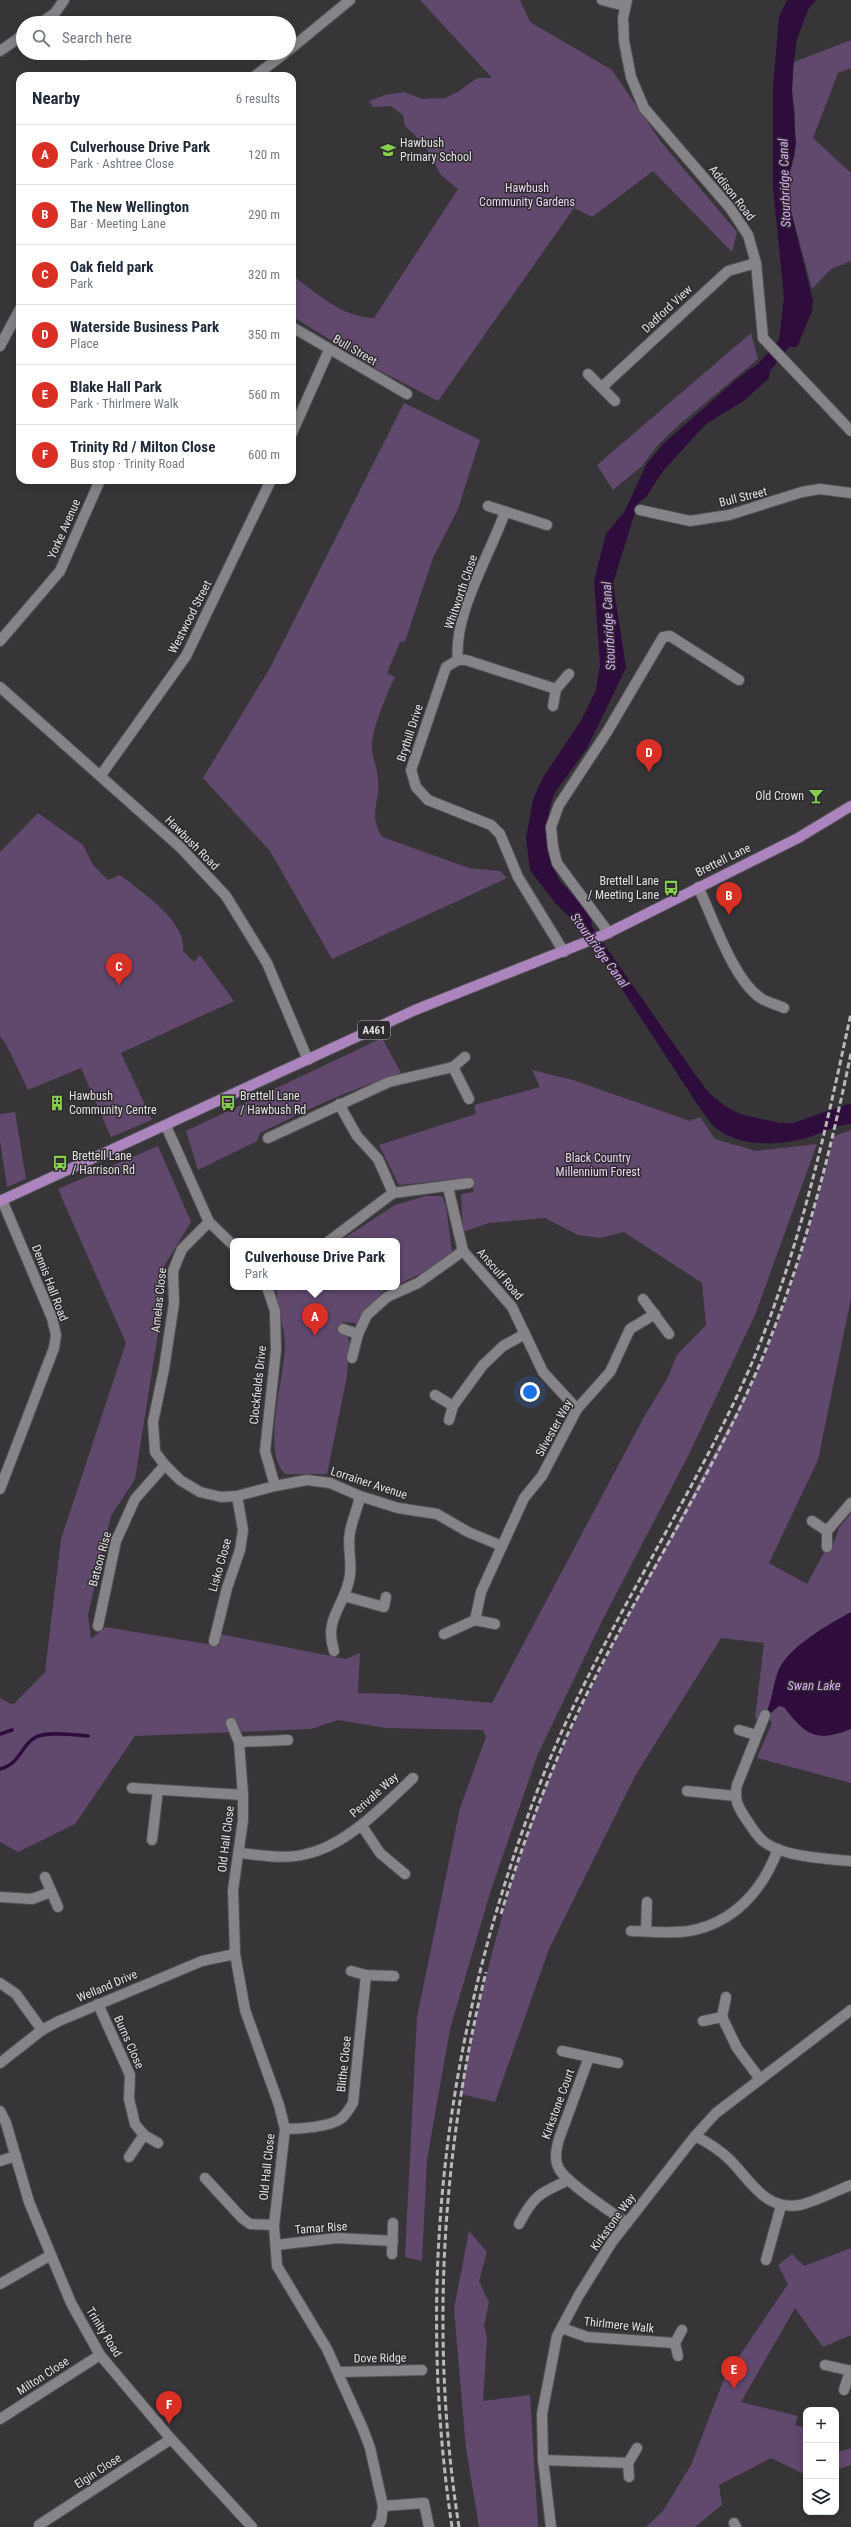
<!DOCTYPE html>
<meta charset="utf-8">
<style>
body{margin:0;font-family:"Roboto Condensed",sans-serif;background:#f2f2f3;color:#1f2937}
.controls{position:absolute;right:12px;bottom:12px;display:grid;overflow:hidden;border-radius:8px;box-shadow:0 2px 10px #0003}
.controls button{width:36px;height:36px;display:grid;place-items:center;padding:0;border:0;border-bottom:1px solid #e0e1e3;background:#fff;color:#1f2937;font:20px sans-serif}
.you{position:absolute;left:530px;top:1392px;width:14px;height:14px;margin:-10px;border:3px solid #fff;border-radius:50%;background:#1a73e8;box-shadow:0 0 0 6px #1a73e833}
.badge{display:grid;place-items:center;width:26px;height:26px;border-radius:50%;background:#d93025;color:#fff;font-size:13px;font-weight:700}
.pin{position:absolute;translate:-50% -33px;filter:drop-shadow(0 1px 2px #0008)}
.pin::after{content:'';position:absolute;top:21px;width:14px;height:12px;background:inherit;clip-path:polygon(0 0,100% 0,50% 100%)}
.popup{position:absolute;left:230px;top:1238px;width:170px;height:52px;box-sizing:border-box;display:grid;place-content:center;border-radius:8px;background:#fff;filter:drop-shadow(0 1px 3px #0005);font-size:13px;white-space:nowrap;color:#747a83}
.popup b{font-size:15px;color:#1f2937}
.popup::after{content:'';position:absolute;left:50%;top:100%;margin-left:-8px;border:8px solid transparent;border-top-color:#fff}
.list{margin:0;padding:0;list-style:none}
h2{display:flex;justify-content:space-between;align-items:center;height:52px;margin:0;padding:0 16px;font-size:17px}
h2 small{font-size:13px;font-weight:400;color:#747a83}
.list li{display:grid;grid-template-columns:26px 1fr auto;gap:12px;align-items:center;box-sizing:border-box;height:60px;padding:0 16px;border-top:1px solid #e0e1e3}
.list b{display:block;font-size:15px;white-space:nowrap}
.list p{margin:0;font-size:13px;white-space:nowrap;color:#747a83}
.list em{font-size:13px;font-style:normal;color:#747a83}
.icon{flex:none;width:22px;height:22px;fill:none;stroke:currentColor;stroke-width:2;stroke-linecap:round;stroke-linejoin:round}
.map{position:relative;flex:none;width:851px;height:2527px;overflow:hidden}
.search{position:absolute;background:#fff;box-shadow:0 2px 10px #0003;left:16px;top:16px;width:280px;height:44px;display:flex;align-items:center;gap:10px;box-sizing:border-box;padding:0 14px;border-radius:22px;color:#747a83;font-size:15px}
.panel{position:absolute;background:#fff;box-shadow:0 2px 10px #0003;left:16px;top:72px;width:280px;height:412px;border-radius:12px}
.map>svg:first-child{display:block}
.green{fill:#61496d}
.water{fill:#2e0d3c}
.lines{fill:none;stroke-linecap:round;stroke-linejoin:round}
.stream{stroke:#2e0d3c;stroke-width:3.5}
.street-casing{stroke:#555357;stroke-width:12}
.secondary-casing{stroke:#555357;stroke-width:12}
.primary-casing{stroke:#555357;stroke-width:12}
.street{stroke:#878489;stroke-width:10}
.secondary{stroke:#878489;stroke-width:10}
.primary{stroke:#ac85be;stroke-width:10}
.rail{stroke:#bab8bb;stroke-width:3;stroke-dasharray:6 3;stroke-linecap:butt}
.labels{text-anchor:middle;stroke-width:3;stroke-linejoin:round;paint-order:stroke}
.shield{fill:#2e2b2f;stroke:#aba9ac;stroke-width:1}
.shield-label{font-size:11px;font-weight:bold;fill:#e1dfe2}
.poi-label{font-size:12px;fill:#e1dfe2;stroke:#2e2b2f;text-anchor:start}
.park-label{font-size:12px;fill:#e9d4f4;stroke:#2e2b2f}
.street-label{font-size:12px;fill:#e1dfe2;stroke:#2e2b2f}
.water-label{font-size:13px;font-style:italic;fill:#dda9f7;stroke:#2e2b2f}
</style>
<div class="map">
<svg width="851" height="2527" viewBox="0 0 851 2527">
<rect width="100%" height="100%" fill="#383539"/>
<g class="green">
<path d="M 420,0 L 520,0 L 530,22 L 612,70 L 661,142 L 737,232 L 732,252 L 653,171 L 592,217 L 574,208 L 438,401 L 375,368 L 292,316 L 292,275 C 318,294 341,317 374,318 L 458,189 L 441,175 L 424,144 L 405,126 L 403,115 L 391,106 L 373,107 L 369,101 L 385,95 L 404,92 L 422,99 L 445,98 L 458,92 L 477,78 L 492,78 Z"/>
<path d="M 851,40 L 851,68 L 838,73 L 813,138 L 851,173 L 851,261 L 831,269 L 812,289 L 790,207 L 790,172 L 795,155 L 795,113 L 792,91 L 794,62 Z"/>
<path d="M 751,333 L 758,359 L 681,423 L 657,446 L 642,466 L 613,490 L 597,465 Z"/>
<path d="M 404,403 L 480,440 L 458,509 L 433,558 L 405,641 L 400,642 L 387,673 L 395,677 C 387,694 370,732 372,750 C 373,760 378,770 378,780 C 380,803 368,814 382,837 L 469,868 L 500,871 L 507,878 L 332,959 L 270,851 L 203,778 L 270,668 Z"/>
<path d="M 38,813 L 83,845 L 93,865 L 108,880 L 120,875 C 141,892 187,921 183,951 L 194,962 L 200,955 L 234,1001 L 121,1053 L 152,1120 L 111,1137 L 81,1068 L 28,1090 L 6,1044 L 0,1036 L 0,852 Z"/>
<path d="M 382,1038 L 401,1073 C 353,1088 306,1110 260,1133 L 257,1141 L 198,1170 L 186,1131 Z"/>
<path d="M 532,1070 L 573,1080 L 690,1121 L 700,1117 L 715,1139 L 756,1151 L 817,1144 L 755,1315 L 688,1456 L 602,1621 L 537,1756 L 490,1893 L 450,2029 L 427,2160 L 422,2261 L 405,2257 L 417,2017 L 460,1808 L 486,1737 L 483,1730 L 386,1728 L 338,1720 L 311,1729 L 135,1736 L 75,1824 L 18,1852 L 0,1842 L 0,1698 L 13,1705 L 45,1672 L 61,1539 L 126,1343 L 58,1189 L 158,1146 L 191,1222 L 161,1271 L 163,1301 L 135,1479 L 111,1516 L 88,1615 L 91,1639 L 105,1627 L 219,1646 L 220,1634 L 346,1659 L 360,1653 L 358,1693 L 398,1694 L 492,1703 L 644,1417 L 667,1379 L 677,1355 L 706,1325 L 702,1283 L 624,1232 L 600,1238 L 578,1235 L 545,1218 L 489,1223 L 463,1232 L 461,1194 L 474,1192 L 468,1178 L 399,1185 L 379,1145 L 476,1114 L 474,1105 L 540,1087 Z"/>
<path d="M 15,1112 L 26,1179 L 7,1187 L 0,1141 L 0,1114 Z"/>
<path d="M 851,1130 L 851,1298 L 818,1460 L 769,1563 L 807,1584 L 827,1547 L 834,1542 L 839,1528 L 851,1513 L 851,1783 L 757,1758 L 772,1723 L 765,1715 L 755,1719 L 764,1643 L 721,1638 L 635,1776 L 549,1949 L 495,2102 L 460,2094 C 483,1984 508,1874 553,1770 C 598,1667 654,1569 706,1469 C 723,1436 743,1403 759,1368 C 792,1294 814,1215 834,1136 Z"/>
<path d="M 426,1196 L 442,1196 L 446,1206 L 452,1252 L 434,1267 L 397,1285 L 397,1241 L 340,1241 L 395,1205 Z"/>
<path d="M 277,1287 L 393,1287 L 383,1291 L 357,1323 L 343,1322 C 343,1331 348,1335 350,1344 C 350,1346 347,1368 347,1376 L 327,1474 L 285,1474 C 261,1449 285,1378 285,1344 C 285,1325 275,1306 277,1287 Z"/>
<path d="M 469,2231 L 487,2252 L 479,2281 L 489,2302 L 484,2326 L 487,2337 L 483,2401 L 530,2395 L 538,2527 L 479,2527 L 466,2448 L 454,2309 Z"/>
<path d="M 851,2248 L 851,2335 L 823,2347 L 795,2308 L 741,2402 L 798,2416 L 795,2425 L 806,2428 L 806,2475 L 771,2458 L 719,2485 L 722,2505 L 695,2527 L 646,2527 L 663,2511 L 691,2465 L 724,2379 L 788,2284 L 778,2265 L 792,2254 L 804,2266 Z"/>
<path d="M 851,2448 L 851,2465 L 836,2470 L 836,2449 L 842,2451 Z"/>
</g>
<g class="water">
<path d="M 787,0 L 816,0 L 808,10 L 797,39 L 793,67 L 792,91 L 796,144 L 790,172 L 790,207 L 813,301 L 812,311 L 798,345 L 796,347 L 789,347 L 770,371 L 769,378 L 745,400 L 706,424 L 663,471 L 646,497 L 638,503 L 613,583 L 626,668 L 587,748 L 554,794 L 549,811 L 548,853 L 553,867 L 560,881 L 588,911 L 591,916 L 592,927 L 697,1077 L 710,1094 L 725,1106 L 740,1114 L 780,1123 L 793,1123 L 851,1103 L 851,1124 C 836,1125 824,1132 810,1137 C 782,1145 745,1148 720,1131 C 713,1127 708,1119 703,1113 L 584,931 L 556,904 L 530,870 L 526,838 L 533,800 L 542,779 L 582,719 L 596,690 L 600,665 L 594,581 L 606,534 L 625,511 L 646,465 L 663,444 L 738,378 L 759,363 L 779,340 L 784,297 L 773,188 L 773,86 L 779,17 Z"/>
<path d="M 851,1612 L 851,1729 C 817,1743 805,1735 784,1707 L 779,1706 L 771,1713 L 767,1711 C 773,1697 773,1683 779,1669 C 790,1646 829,1624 851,1612 Z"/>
</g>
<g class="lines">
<g class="stream">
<path d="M 0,1734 L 12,1730"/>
<path d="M 0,1769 C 21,1764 21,1744 36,1737 C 47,1731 75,1735 88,1736"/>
</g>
<defs>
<g id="street">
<path d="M 602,0 L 625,6"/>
<path d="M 627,0 L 623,18 L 624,41 L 631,77 L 644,108 L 730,208 L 748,235 L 756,263 L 763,338 L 851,431"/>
<path d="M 41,23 L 55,13 L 64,0"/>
<path d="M 0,51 L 23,35"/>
<path d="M 81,53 L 83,55"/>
<path d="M 292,327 L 407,394"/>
<path d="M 588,374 L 615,401"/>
<path d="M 602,387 L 728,271 L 756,263"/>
<path d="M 292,433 L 329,350"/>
<path d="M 488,506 L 547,525"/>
<path d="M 640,510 L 690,521 L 729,515 L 802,492 L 820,489 L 851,493"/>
<path d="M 0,641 L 60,571 L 100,480"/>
<path d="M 458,660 C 453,614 490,555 505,512"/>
<path d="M 556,689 L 466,660 L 458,660 L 446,667 L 411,770 L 416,787 L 428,800 L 491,825 L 500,834 L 518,877 L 564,952"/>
<path d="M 553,706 L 556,689 L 569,674"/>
<path d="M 101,775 L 186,656 L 271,480"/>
<path d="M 698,887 C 713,917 734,984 764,1000 C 770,1003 778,1005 784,1008"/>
<path d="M 609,933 L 557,863 L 553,847 L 551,827 L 559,805 L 607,732 L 663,637 L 670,636 L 739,680"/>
<path d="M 453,1067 L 469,1099"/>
<path d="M 339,1104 L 357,1136 L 378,1159 L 393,1193"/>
<path d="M 166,1126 L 209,1222 L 233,1245"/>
<path d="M 268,1138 L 389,1082 L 453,1067 L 465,1057"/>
<path d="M 448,1187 L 463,1251 L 512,1307 L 543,1372 L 577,1409"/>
<path d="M 209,1222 L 182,1249 L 173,1271 L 174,1303 L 164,1369 L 153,1422 L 155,1452 L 165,1465 L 180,1480 L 200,1492 L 221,1497 L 237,1496 L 275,1486 L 307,1480 L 330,1483 L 360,1496 L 398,1508 L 437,1514 L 468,1532 L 502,1546"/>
<path d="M 329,1241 L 393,1193 L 469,1183"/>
<path d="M 267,1287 L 275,1311 L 276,1350 L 265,1451 L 275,1486"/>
<path d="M 643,1299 L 669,1334"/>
<path d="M 343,1329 L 358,1334"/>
<path d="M 352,1358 L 358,1334 L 367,1315 L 387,1297 L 418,1283 L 463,1251"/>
<path d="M 435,1395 L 453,1406"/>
<path d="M 449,1420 L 453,1406 L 483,1365 L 503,1346 L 525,1334"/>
<path d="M 0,1489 L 54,1348 L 56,1335 L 52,1318 L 2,1200"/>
<path d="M 812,1521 L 827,1531"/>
<path d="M 827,1547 L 827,1531 L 851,1503"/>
<path d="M 344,1596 L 384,1607 L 386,1597"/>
<path d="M 475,1620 L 495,1624"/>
<path d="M 98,1626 L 116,1541 L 135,1499 L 165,1465"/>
<path d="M 444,1634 L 475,1620 L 481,1592 L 524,1498 L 542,1476 L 577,1409 L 610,1372 L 630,1329 L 655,1314"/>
<path d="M 214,1641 L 227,1588 L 240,1550 L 243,1530 L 237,1496"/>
<path d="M 334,1651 C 323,1617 346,1606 350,1575 C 352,1561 347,1546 350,1532 C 352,1520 358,1508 360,1496"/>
<path d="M 765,1715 L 737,1785 C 734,1800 738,1807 746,1819 C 751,1826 756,1835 763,1841 C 782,1857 827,1859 851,1861"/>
<path d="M 231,1723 L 239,1742 L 243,1795 L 243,1820 L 233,1890 L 235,1954 L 245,2010 L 279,2105 L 285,2129 L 274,2225 L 277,2266 L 327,2349 L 363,2429 L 370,2448 L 383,2506 L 381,2521 L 377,2527"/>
<path d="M 739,1730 L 756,1735"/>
<path d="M 239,1742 L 288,1740"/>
<path d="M 132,1788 L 243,1795"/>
<path d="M 687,1791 L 735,1796"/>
<path d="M 362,1826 L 380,1853 L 405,1874"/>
<path d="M 152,1840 L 158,1790"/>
<path d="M 239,1853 C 261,1855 285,1860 306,1854 C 347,1845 383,1806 413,1778"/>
<path d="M 45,1877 L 58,1907"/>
<path d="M 0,1897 L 32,1899 L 51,1892"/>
<path d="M 631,1931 C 650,1931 670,1934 689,1931 C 734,1923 763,1890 778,1849"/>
<path d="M 646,1931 L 647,1902"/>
<path d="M 351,1971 L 366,1975 L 394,1976"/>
<path d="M 0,1983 L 16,1994 L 42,2030"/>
<path d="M 98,2004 L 130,2075 L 129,2099 L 135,2124 L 144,2135 L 158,2143"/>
<path d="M 722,2017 L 737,2048 L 760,2079"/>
<path d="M 703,2021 L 722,2017 L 726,1997"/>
<path d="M 562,2051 L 618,2063"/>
<path d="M 589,2057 L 559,2139 C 556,2150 554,2159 559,2169 C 569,2185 610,2211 627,2223"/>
<path d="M 0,2063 L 42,2030 L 59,2021 L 202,1961 L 235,1954"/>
<path d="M 0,2111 L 6,2123 L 29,2202 L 51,2255 L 71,2303 L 100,2355 L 171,2439 L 252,2527"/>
<path d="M 285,2129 C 299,2129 331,2127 342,2118 C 346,2114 350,2108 353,2103 L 366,1975"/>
<path d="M 695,2136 C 707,2142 720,2150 730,2160 C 751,2181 765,2211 800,2205 C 817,2201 835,2191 851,2185"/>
<path d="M 129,2157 L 144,2135"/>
<path d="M 0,2161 L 16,2156"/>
<path d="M 205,2178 L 242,2218 L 250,2224 L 274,2225"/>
<path d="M 519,2224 C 534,2195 540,2193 569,2180"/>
<path d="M 276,2245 L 337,2238 L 393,2241"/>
<path d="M 392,2254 L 393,2223"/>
<path d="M 766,2260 L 781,2206"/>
<path d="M 0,2284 L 51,2255"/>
<path d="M 562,2328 L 587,2337 L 675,2343"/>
<path d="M 678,2356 L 675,2343 L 682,2330"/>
<path d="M 825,2365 L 851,2371"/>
<path d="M 339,2372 L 422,2370"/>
<path d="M 844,2390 L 850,2371"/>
<path d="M 0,2419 L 100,2355"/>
<path d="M 543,2460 L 628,2463"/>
<path d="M 629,2477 L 628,2463 L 637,2448"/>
<path d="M 383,2506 L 424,2503 L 429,2527"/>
<path d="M 734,2523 L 736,2527"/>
<path d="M 39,2525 L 171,2439"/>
</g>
<g id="secondary">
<path d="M 289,50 L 350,0"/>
<path d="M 255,76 L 285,53"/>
<path d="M 0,346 L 20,309"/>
<path d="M 0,687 L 180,847 L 226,896 L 267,963 L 308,1060"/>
<path d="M 551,2527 L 543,2460 L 542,2414 L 557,2336 L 579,2295 L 612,2242 L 695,2136 L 716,2113 L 851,2010"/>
</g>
<path id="primary" d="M 0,1201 L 415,1010 L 606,934 L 798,838 L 851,806"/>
</defs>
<use href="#street" class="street-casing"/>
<use href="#secondary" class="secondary-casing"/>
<use href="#primary" class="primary-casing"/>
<use href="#street" class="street"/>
<use href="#secondary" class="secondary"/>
<use href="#primary" class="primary"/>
<g class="rail">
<path d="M 501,1914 C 519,1854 541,1795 566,1738 C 619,1620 692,1511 747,1393 C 797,1284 827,1169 851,1053"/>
<path d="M 452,2527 C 413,2266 449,2010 547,1766 C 602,1632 684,1512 744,1381 C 797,1263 824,1138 851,1013"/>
<path d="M 459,2527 C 430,2342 441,2154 486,1972"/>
</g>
</g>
<defs>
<symbol id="school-bare" viewBox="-9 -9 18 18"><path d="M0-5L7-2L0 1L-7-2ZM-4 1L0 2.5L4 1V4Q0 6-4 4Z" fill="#85cf4c" stroke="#2e2b2f" stroke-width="2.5" paint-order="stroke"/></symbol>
<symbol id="bar-bare" viewBox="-9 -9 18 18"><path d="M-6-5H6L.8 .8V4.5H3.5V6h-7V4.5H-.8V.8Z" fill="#85cf4c" stroke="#2e2b2f" stroke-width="2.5" paint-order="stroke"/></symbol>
<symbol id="bus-bare" viewBox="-9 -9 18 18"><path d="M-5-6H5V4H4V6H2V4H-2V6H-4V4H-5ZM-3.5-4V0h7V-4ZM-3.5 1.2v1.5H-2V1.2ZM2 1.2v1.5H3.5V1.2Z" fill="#85cf4c" stroke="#2e2b2f" stroke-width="2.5" paint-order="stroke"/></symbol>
<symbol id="building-bare" viewBox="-9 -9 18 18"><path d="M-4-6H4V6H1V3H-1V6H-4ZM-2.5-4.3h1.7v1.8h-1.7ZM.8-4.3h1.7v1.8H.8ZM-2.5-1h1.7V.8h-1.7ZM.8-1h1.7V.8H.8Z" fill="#85cf4c" stroke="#2e2b2f" stroke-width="2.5" paint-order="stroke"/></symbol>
</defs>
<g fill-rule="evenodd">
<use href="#school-bare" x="377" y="139" width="22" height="22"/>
<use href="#bar-bare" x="805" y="785" width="22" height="22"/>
<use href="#bus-bare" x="660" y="877" width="22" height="22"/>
<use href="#building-bare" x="46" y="1092" width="22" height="22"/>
<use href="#bus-bare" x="217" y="1092" width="22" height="22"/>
<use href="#bus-bare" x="49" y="1152" width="22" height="22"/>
</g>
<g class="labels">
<rect class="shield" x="358" y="1021" width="32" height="18" rx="3"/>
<g class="shield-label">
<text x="374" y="1034">A461</text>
</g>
<g class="poi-label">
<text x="400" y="147">Hawbush<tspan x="400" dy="14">Primary School</tspan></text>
<text x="804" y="800" text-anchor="end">Old Crown</text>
<text x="659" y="885" text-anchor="end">Brettell Lane<tspan x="659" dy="14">/ Meeting Lane</tspan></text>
<text x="69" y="1100">Hawbush<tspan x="69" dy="14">Community Centre</tspan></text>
<text x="240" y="1100">Brettell Lane<tspan x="240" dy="14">/ Hawbush Rd</tspan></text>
<text x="72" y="1160">Brettell Lane<tspan x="72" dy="14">/ Harrison Rd</tspan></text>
</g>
<g class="park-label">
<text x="527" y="192">Hawbush<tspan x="527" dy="14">Community Gardens</tspan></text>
<text x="598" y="1162">Black Country<tspan x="598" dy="14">Millennium Forest</tspan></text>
</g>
<g class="street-label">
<text transform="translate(732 193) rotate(52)" y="4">Addison Road</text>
<text transform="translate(667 309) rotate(-43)" y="4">Dadford View</text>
<text transform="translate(355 350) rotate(30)" y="4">Bull Street</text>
<text transform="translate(743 497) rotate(-14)" y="4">Bull Street</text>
<text transform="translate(64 529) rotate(-66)" y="4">Yorke Avenue</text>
<text transform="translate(461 592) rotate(-71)" y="4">Whitworth Close</text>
<text transform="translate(190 617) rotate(-63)" y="4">Westwood Street</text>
<text transform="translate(410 733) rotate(-72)" y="4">Brythill Drive</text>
<text transform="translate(192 843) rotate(45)" y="4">Hawbush Road</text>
<text transform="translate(723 860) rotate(-26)" y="4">Brettell Lane</text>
<text transform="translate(500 1274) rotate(49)" y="4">Ansculf Road</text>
<text transform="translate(50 1283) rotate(69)" y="4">Dennis Hall Road</text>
<text transform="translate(159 1300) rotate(-84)" y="4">Amelas Close</text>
<text transform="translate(258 1385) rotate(-84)" y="4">Clockfields Drive</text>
<text transform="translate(554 1428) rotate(-61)" y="4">Silvester Way</text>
<text transform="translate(369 1483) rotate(18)" y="4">Lorrainer Avenue</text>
<text transform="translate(100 1559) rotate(-75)" y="4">Batson Rise</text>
<text transform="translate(220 1565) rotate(-74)" y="4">Lisko Close</text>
<text transform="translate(374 1795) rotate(-42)" y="4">Perivale Way</text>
<text transform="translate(226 1839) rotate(-83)" y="4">Old Hall Close</text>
<text transform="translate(107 1986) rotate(-23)" y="4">Welland Drive</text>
<text transform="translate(129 2042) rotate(66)" y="4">Burns Close</text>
<text transform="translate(344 2064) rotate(-84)" y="4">Blithe Close</text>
<text transform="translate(558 2104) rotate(-70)" y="4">Kirkstone Court</text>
<text transform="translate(267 2167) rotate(-84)" y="4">Old Hall Close</text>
<text transform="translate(613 2222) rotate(-54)" y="4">Kirkstone Way</text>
<text transform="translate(321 2228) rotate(-4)" y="4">Tamar Rise</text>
<text transform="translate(619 2325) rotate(6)" y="4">Thirlmere Walk</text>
<text transform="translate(104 2332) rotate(58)" y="4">Trinity Road</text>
<text transform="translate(380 2358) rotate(-1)" y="4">Dove Ridge</text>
<text transform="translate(43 2376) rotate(-33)" y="4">Milton Close</text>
<text transform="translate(98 2471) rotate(-33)" y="4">Elgin Close</text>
</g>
<g class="water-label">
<text transform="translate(784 183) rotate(-92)" y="5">Stourbridge Canal</text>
<text transform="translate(608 626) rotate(-93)" y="5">Stourbridge Canal</text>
<text transform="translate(600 950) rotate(54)" y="5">Stourbridge Canal</text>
<text x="814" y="1690">Swan Lake</text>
</g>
</g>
</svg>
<div class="controls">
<button>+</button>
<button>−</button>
<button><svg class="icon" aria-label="layers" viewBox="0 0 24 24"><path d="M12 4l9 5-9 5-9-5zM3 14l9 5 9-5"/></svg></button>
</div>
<div class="you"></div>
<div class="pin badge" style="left:315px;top:1336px">A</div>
<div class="popup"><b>Culverhouse Drive Park</b>Park</div>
<div class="pin badge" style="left:729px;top:915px">B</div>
<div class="pin badge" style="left:119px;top:986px">C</div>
<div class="pin badge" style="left:649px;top:772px">D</div>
<div class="pin badge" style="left:734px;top:2389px">E</div>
<div class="pin badge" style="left:169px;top:2424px">F</div>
<div class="search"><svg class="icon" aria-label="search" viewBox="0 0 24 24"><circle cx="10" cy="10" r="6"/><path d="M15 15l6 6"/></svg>Search here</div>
<section class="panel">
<h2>Nearby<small>6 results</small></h2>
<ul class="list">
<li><span class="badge">A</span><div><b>Culverhouse Drive Park</b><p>Park · Ashtree Close</p></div><em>120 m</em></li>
<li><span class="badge">B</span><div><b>The New Wellington</b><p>Bar · Meeting Lane</p></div><em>290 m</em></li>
<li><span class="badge">C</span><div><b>Oak field park</b><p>Park</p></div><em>320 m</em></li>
<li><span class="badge">D</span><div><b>Waterside Business Park</b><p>Place</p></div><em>350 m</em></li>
<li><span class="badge">E</span><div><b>Blake Hall Park</b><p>Park · Thirlmere Walk</p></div><em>560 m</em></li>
<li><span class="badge">F</span><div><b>Trinity Rd / Milton Close</b><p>Bus stop · Trinity Road</p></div><em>600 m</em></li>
</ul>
</section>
</div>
